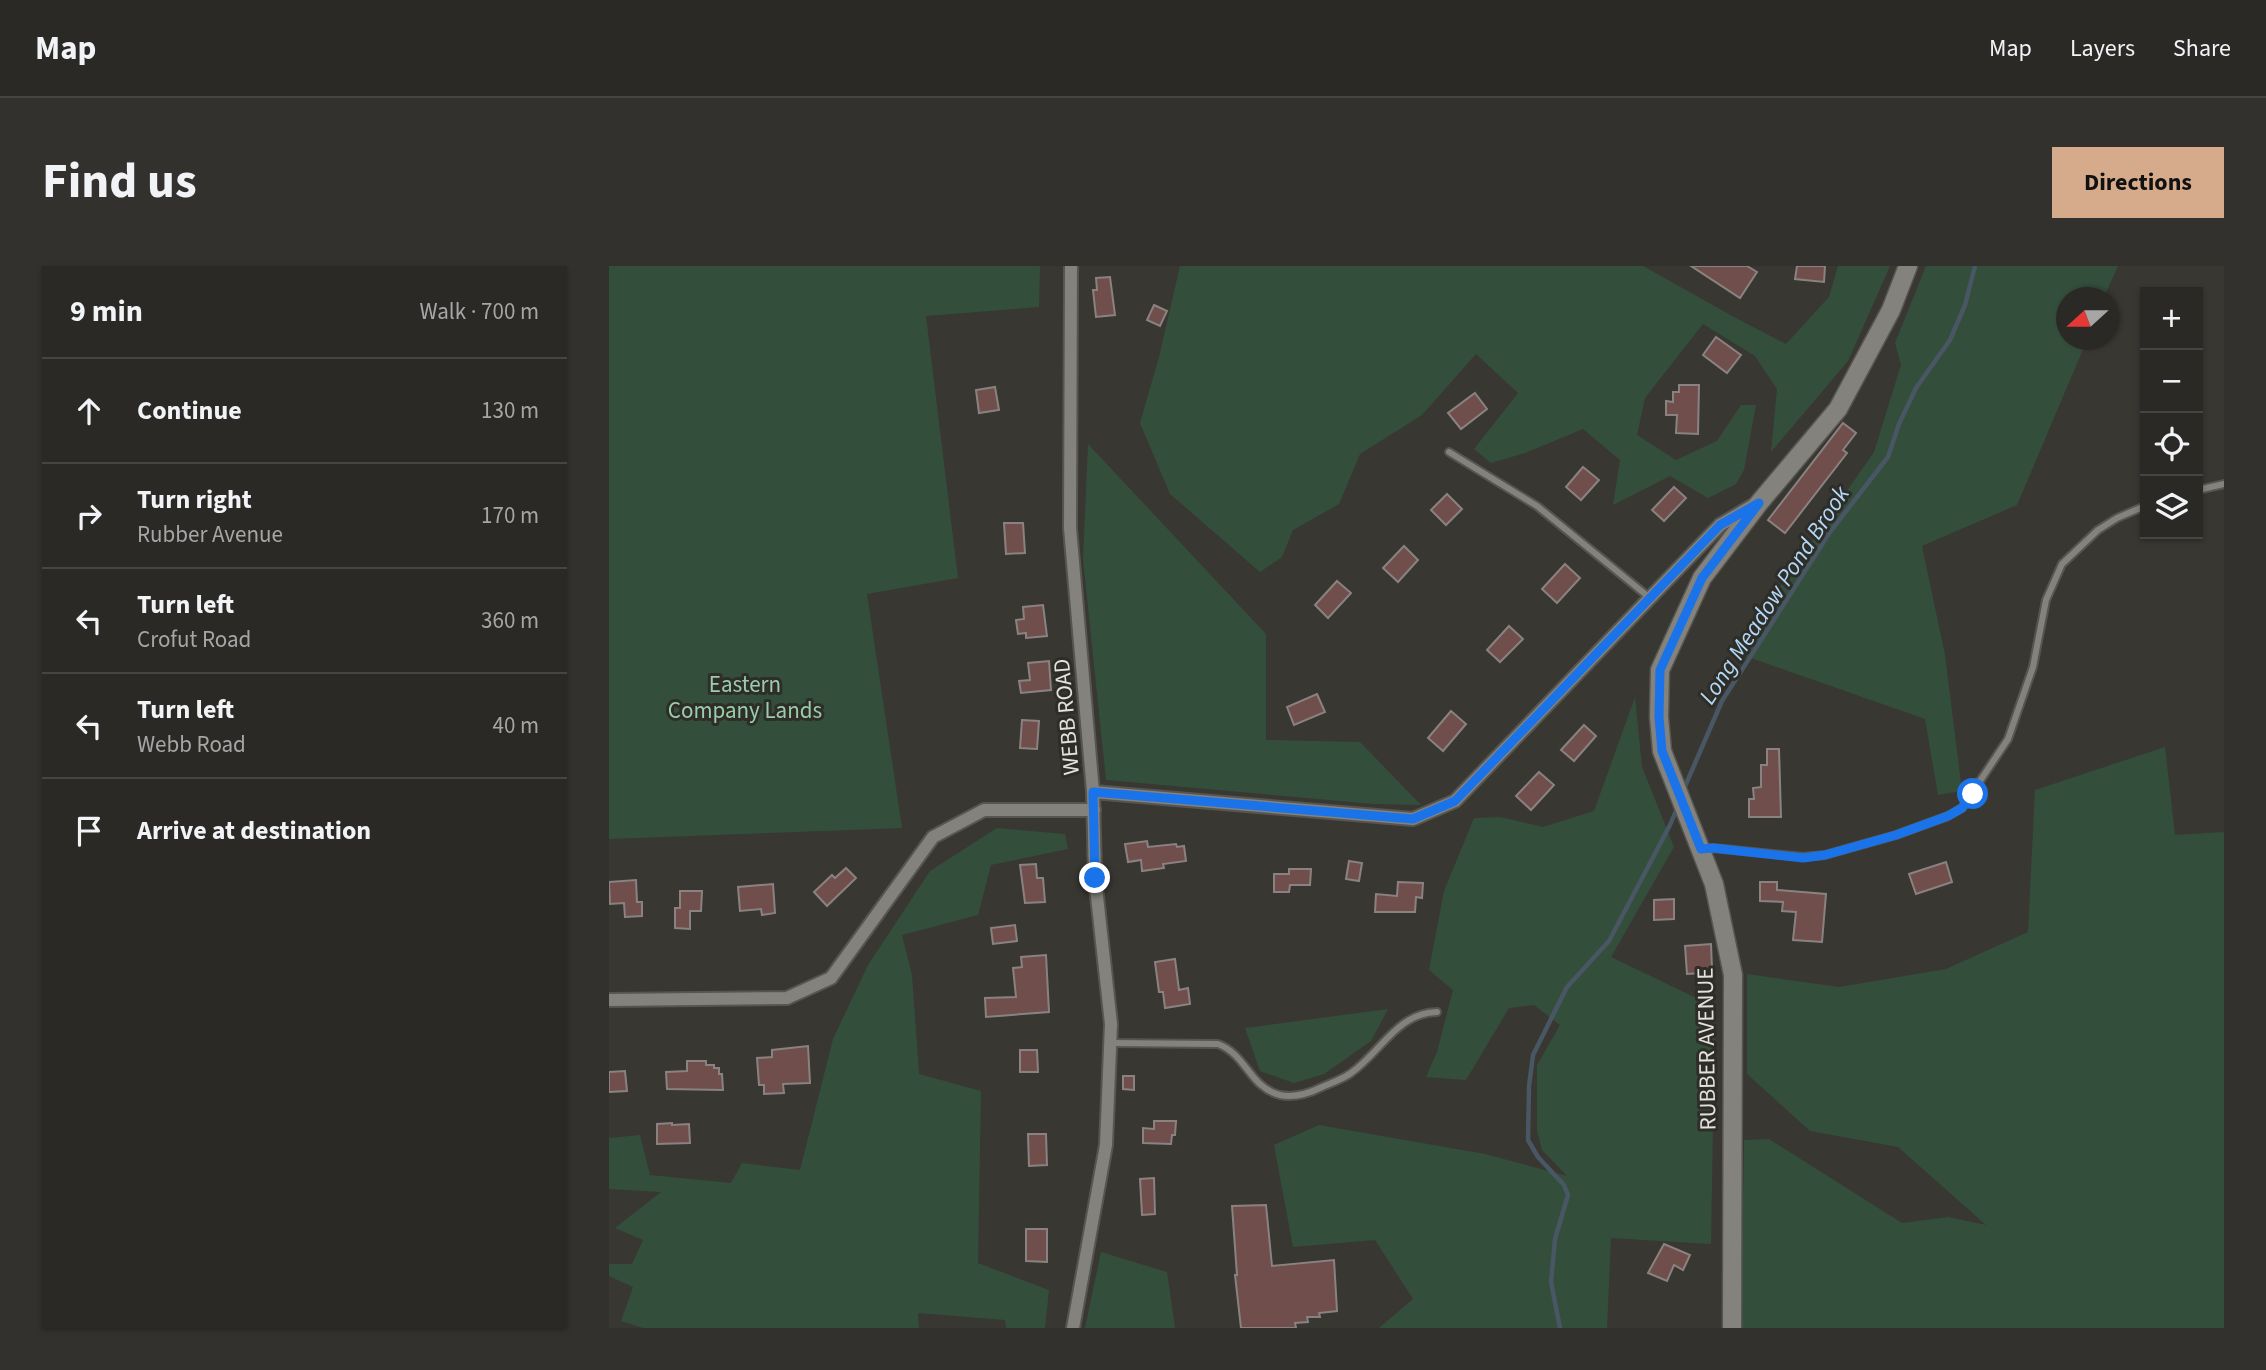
<!DOCTYPE html>
<meta charset="utf-8">
<style>
body{margin:0;font-family:"Source Sans 3",sans-serif;background:#33312e;color:#f1f3f6}
.controls{position:absolute;right:21px;top:21px;display:grid;overflow:hidden;border-radius:0px;box-shadow:0 2px 5px #0004}
.controls button{width:63px;height:63px;display:grid;place-items:center;padding:0;border:0;border-bottom:2px solid #474543;background:#2b2926;color:#f1f3f6;font:35px sans-serif}
.compass{position:absolute;left:1447px;top:21px;width:63px;height:63px;border-radius:50%;background:#2b2926;box-shadow:0 2px 5px #0004;rotate:249deg}
.stop{position:absolute;width:21px;height:21px;margin:-16px;border:5px solid #1a73e8;border-radius:50%;background:#fff}
.stop.end{background:#1a73e8;border-color:#fff;box-shadow:0 2px 7px #0008}
.list{margin:0;padding:0;list-style:none}
h2{display:flex;justify-content:space-between;align-items:center;height:91px;margin:0;padding:0 28px;font-size:30px}
h2 small{font-size:23px;font-weight:400;color:#a6a6a7}
.list li{display:grid;grid-template-columns:46px 1fr auto;gap:21px;align-items:center;box-sizing:border-box;height:105px;padding:0 28px;border-top:2px solid #474543}
.list b{display:block;font-size:26px;white-space:nowrap}
.list p{margin:0;font-size:23px;white-space:nowrap;color:#a6a6a7}
.list em{font-size:23px;font-style:normal;color:#a6a6a7}
.icon{flex:none;width:38px;height:38px;fill:none;stroke:currentColor;stroke-width:2;stroke-linecap:round;stroke-linejoin:round}
.map{position:relative;flex:none;width:1615px;height:1062px;overflow:hidden;border-radius:0px}
header{display:flex;align-items:center;gap:42px;box-sizing:border-box;height:98px;padding:0 35px;background:#2b2926;border-bottom:2px solid #474543}
header strong{font-size:33px}
nav{display:flex;gap:38px;margin-inline-start:auto;font-size:24px}
.intro{display:flex;align-items:center;justify-content:space-between;box-sizing:border-box;height:168px;padding:0 42px}
h1{margin:0;font-size:49px}
.button{padding:18px 32px;border-radius:0px;background:#d6ab8b;color:#111;font-size:24px;font-weight:700}
main{display:flex;gap:42px;padding:0 42px}
aside{flex:1;background:#2b2926;border-radius:0px;box-shadow:0 2px 5px #0004}
.map>svg:first-child{display:block}
.green{fill:#344e3c}
.lines{fill:none;stroke-linecap:round;stroke-linejoin:round}
.stream{stroke:#485763;stroke-width:4.5}
.building{fill:#704e4b;stroke:#898281;stroke-width:2}
.lane-casing{stroke:#575550;stroke-width:10}
.street-casing{stroke:#575550;stroke-width:16}
.secondary-casing{stroke:#575550;stroke-width:21}
.lane{stroke:#84827c;stroke-width:6}
.street{stroke:#84827c;stroke-width:12}
.secondary{stroke:#84827c;stroke-width:18}
.route{stroke:#1a73e8;stroke-width:9}
.labels{text-anchor:middle;stroke-width:6;stroke-linejoin:round;paint-order:stroke}
.park-label{font-size:23px;fill:#99ceaa;stroke:#2f2d28}
.street-label{font-size:23px;fill:#e3e2df;stroke:#2f2d28}
.water-label{font-size:24px;font-style:italic;fill:#b3d9f9;stroke:#2f2d28}
</style>
<header>
<strong>Map</strong>
<nav><a>Map</a><a>Layers</a><a>Share</a></nav>
</header>
<div class="intro"><h1>Find us</h1><a class="button">Directions</a></div>
<main>
<aside>
<h2>9 min<small>Walk · 700 m</small></h2>
<ul class="list">
<li><svg class="icon" aria-label="ahead" viewBox="0 0 24 24"><path d="M12 20V5M6 11l6-6 6 6"/></svg><div><b>Continue</b></div><em>130 m</em></li>
<li><svg class="icon" aria-label="right" viewBox="0 0 24 24"><path d="M7 20v-9h11M14 6l5 5-5 5"/></svg><div><b>Turn right</b><p>Rubber Avenue</p></div><em>170 m</em></li>
<li><svg class="icon" aria-label="left" viewBox="0 0 24 24"><path d="M17 20v-9H6M10 6l-5 5 5 5"/></svg><div><b>Turn left</b><p>Crofut Road</p></div><em>360 m</em></li>
<li><svg class="icon" aria-label="left" viewBox="0 0 24 24"><path d="M17 20v-9H6M10 6l-5 5 5 5"/></svg><div><b>Turn left</b><p>Webb Road</p></div><em>40 m</em></li>
<li><svg class="icon" aria-label="arrive" viewBox="0 0 24 24"><path d="M6 21V4h12l-3 4 3 4H6"/></svg><div><b>Arrive at destination</b></div></li>
</ul>
</aside>
<div class="map">
<svg width="1615" height="1062" viewBox="0 0 1615 1062">
<rect width="100%" height="100%" fill="#393732"/>
<g class="green">
<path d="M 0,0 L 431,0 L 430,41 L 317,50 L 349,312 L 258,328 L 293,562 L 0,573 Z"/>
<path d="M 571,0 L 1034,0 L 1125,51 L 1177,78 L 1220,31 L 1229,0 L 1281,0 L 1239,95 L 1162,186 L 1168,123 L 1146,90 L 1094,58 L 1036,132 L 1028,169 L 1067,194 L 1108,175 L 1132,139 L 1147,139 L 1135,204 L 1127,218 L 1099,232 L 1061,210 L 1004,239 L 1011,194 L 974,163 L 916,187 L 882,197 L 865,183 L 909,127 L 867,88 L 813,149 L 751,188 L 730,238 L 684,264 L 673,291 L 651,306 L 561,228 L 531,157 L 550,91 Z"/>
<path d="M 1317,0 L 1509,0 L 1495,31 L 1458,32 L 1458,74 L 1478,74 L 1408,239 L 1313,280 L 1336,389 L 1353,525 L 1329,529 L 1316,453 L 1125,386 L 1265,186 L 1292,99 L 1286,77 Z"/>
<path d="M 479,178 L 657,368 L 657,474 L 751,476 L 812,539 L 765,538 L 497,514 L 474,293 Z"/>
<path d="M 1026,431 L 1033,501 L 1065,581 L 1002,691 L 1106,741 L 1102,978 L 1002,972 L 998,1062 L 770,1062 L 804,1033 L 766,974 L 684,981 L 665,879 L 710,859 L 876,888 L 958,910 L 933,884 L 928,864 L 928,799 L 951,759 L 925,739 L 900,742 L 857,814 L 817,811 L 828,786 L 844,724 L 820,704 L 835,625 L 865,552 L 891,551 L 934,561 L 985,545 Z"/>
<path d="M 1556,481 L 1566,569 L 1615,566 L 1615,1062 L 1132,1062 L 1135,874 L 1160,873 L 1293,957 L 1339,951 L 1377,959 L 1289,881 L 1201,865 L 1138,808 L 1138,708 L 1230,721 L 1337,703 L 1419,666 L 1426,524 Z"/>
<path d="M 388,562 L 456,568 L 459,583 L 382,599 L 369,649 L 293,669 L 303,709 L 310,808 L 372,825 L 369,997 L 440,1024 L 436,1062 L 397,1062 L 396,1054 L 309,1047 L 310,1062 L 34,1062 L 12,1055 L 24,1021 L 0,1010 L 0,998 L 23,998 L 34,974 L 6,962 L 52,926 L 0,923 L 0,872 L 31,869 L 41,909 L 122,917 L 133,897 L 191,904 L 224,773 L 259,699 L 321,605 Z"/>
<path d="M 779,743 L 762,775 L 715,808 L 685,817 L 651,805 L 636,762 Z"/>
<path d="M 492,986 L 558,1006 L 566,1062 L 476,1062 Z"/>
</g>
<g class="lines">
<g class="stream">
<path d="M 1074,525 L 1113,435 L 1221,266 L 1279,191 L 1290,158 L 1307,122 L 1341,74 L 1356,39 L 1366,0"/>
<path d="M 951,1062 L 942,1016 L 946,973 L 959,929 L 955,919 L 929,891 L 919,874 L 920,820 L 924,789 L 958,721 L 1000,675 L 1061,559 L 1069,540"/>
</g>
</g>
<g class="building">
<path d="M 1082,0 L 1138,0 L 1148,6 L 1131,32 Z"/>
<path d="M 1188,0 L 1216,0 L 1215,16 L 1186,13 Z"/>
<path d="M 501,11 L 506,49 L 487,51 L 484,24 L 488,24 L 487,12 Z"/>
<path d="M 545,39 L 558,45 L 551,60 L 538,54 Z"/>
<path d="M 1107,71 L 1132,89 L 1118,107 L 1094,89 Z"/>
<path d="M 1070,119 L 1090,119 L 1089,168 L 1067,167 L 1068,149 L 1057,149 L 1057,135 L 1064,136 L 1064,126 L 1070,126 Z"/>
<path d="M 386,121 L 390,144 L 370,147 L 367,124 Z"/>
<path d="M 866,127 L 878,143 L 852,163 L 839,147 Z"/>
<path d="M 1234,157 L 1247,167 L 1234,184 L 1238,187 L 1176,267 L 1159,254 Z"/>
<path d="M 974,201 L 990,214 L 972,234 L 957,221 Z"/>
<path d="M 1065,221 L 1077,232 L 1055,255 L 1043,244 Z"/>
<path d="M 838,228 L 853,243 L 837,259 L 822,244 Z"/>
<path d="M 395,257 L 414,257 L 416,287 L 397,288 Z"/>
<path d="M 795,280 L 809,294 L 789,316 L 774,302 Z"/>
<path d="M 956,298 L 971,312 L 948,337 L 933,323 Z"/>
<path d="M 728,315 L 742,327 L 719,352 L 706,339 Z"/>
<path d="M 434,339 L 438,370 L 417,372 L 417,367 L 409,368 L 407,354 L 415,353 L 414,341 Z"/>
<path d="M 900,360 L 914,373 L 891,396 L 878,384 Z"/>
<path d="M 440,395 L 442,424 L 412,427 L 410,415 L 421,414 L 419,397 Z"/>
<path d="M 708,428 L 716,446 L 685,459 L 678,441 Z"/>
<path d="M 842,445 L 857,458 L 834,485 L 819,472 Z"/>
<path d="M 413,454 L 430,455 L 428,483 L 411,482 Z"/>
<path d="M 975,459 L 987,470 L 965,495 L 952,484 Z"/>
<path d="M 1158,483 L 1170,483 L 1172,551 L 1140,551 L 1140,533 L 1145,533 L 1144,522 L 1152,521 L 1152,499 L 1158,499 Z"/>
<path d="M 930,506 L 945,519 L 922,544 L 907,530 Z"/>
<path d="M 538,575 L 539,581 L 567,578 L 568,581 L 575,580 L 577,595 L 554,598 L 555,602 L 533,605 L 532,594 L 519,596 L 516,578 Z"/>
<path d="M 740,595 L 753,597 L 750,615 L 737,613 Z"/>
<path d="M 1337,596 L 1343,616 L 1307,628 L 1300,608 Z"/>
<path d="M 427,598 L 428,612 L 434,612 L 436,636 L 416,637 L 411,599 Z"/>
<path d="M 237,602 L 247,612 L 218,640 L 205,626 L 223,609 L 226,612 Z"/>
<path d="M 680,603 L 702,603 L 701,619 L 681,619 L 680,626 L 665,626 L 665,608 L 680,608 Z"/>
<path d="M 27,614 L 28,636 L 33,636 L 33,650 L 16,651 L 15,637 L 1,638 L 0,616 Z"/>
<path d="M 789,616 L 814,617 L 813,632 L 807,631 L 806,646 L 766,646 L 767,628 L 788,630 Z"/>
<path d="M 1151,616 L 1168,616 L 1168,624 L 1217,628 L 1213,676 L 1184,674 L 1187,646 L 1173,645 L 1174,636 L 1151,635 Z"/>
<path d="M 164,618 L 166,647 L 153,649 L 152,643 L 131,645 L 129,621 Z"/>
<path d="M 71,625 L 93,625 L 92,645 L 81,645 L 81,663 L 66,662 L 66,642 L 71,642 Z"/>
<path d="M 1065,633 L 1065,653 L 1045,654 L 1045,634 Z"/>
<path d="M 406,659 L 408,675 L 384,678 L 382,662 Z"/>
<path d="M 1102,678 L 1103,703 L 1093,703 L 1093,707 L 1078,708 L 1076,680 Z"/>
<path d="M 437,689 L 440,746 L 377,751 L 376,732 L 407,731 L 404,702 L 413,701 L 412,691 Z"/>
<path d="M 566,693 L 570,724 L 579,722 L 581,738 L 556,742 L 554,726 L 550,726 L 546,696 Z"/>
<path d="M 199,780 L 201,817 L 174,818 L 175,827 L 155,828 L 155,819 L 150,819 L 148,792 L 163,791 L 163,784 Z"/>
<path d="M 411,784 L 428,784 L 429,806 L 411,806 Z"/>
<path d="M 78,795 L 97,795 L 97,799 L 105,799 L 105,802 L 110,802 L 110,808 L 113,808 L 114,824 L 58,823 L 57,806 L 78,805 Z"/>
<path d="M 16,805 L 18,825 L 0,826 L 0,806 Z"/>
<path d="M 514,810 L 525,810 L 525,824 L 514,823 Z"/>
<path d="M 545,855 L 567,855 L 566,869 L 563,869 L 562,878 L 534,877 L 534,862 L 545,863 Z"/>
<path d="M 63,857 L 63,859 L 80,858 L 81,877 L 48,878 L 48,858 Z"/>
<path d="M 419,868 L 437,868 L 438,899 L 420,900 Z"/>
<path d="M 545,912 L 546,948 L 533,949 L 531,913 Z"/>
<path d="M 657,939 L 663,1000 L 725,994 L 728,1045 L 710,1047 L 711,1051 L 698,1051 L 699,1056 L 686,1057 L 687,1062 L 632,1062 L 626,1009 L 628,1009 L 623,940 Z"/>
<path d="M 417,963 L 438,963 L 438,996 L 417,995 Z"/>
<path d="M 1055,978 L 1081,989 L 1074,1004 L 1065,999 L 1058,1015 L 1039,1007 Z"/>
</g>
<g class="lines">
<defs>
<g id="lane">
<path d="M 840,186 L 928,240 L 1041,332"/>
<path d="M 1589,224 L 1615,218"/>
<path d="M 1094,583 L 1104,582 L 1194,591 L 1216,589 L 1287,569 L 1339,550 L 1353,542 L 1399,473 L 1424,401 L 1437,334 L 1453,298 L 1489,264 L 1508,252 L 1536,240"/>
<path d="M 502,777 L 609,778 C 638,789 640,821 671,829 C 686,832 699,828 713,821 C 722,817 734,813 742,807 C 772,786 788,747 828,746"/>
</g>
<g id="street">
<path d="M 462,0 L 461,262 L 484,526 L 486,612 L 502,758 L 497,879 L 464,1062"/>
<path d="M 484,526 L 804,553 L 846,535 L 1111,259 L 1143,240"/>
<path d="M 0,734 L 178,732 L 222,712 L 324,571 L 375,544 L 485,544"/>
</g>
<path id="secondary" d="M 1123,1062 L 1124,709 L 1105,618 L 1053,485 L 1050,451 L 1051,404 L 1093,312 L 1150,237 L 1229,143 L 1282,44 L 1299,0"/>
</defs>
<use href="#lane" class="lane-casing"/>
<use href="#street" class="street-casing"/>
<use href="#secondary" class="secondary-casing"/>
<use href="#lane" class="lane"/>
<use href="#street" class="street"/>
<use href="#secondary" class="secondary"/>
</g>
<g class="lines">
<path class="route" d="M 486,612 L 484,526 L 804,553 L 846,535 L 1111,259 L 1150,237 L 1093,312 L 1051,404 L 1050,451 L 1053,485 L 1092,583 L 1104,582 L 1194,592 L 1216,589 L 1287,569 L 1339,550 L 1353,542 L 1364,528"/>
</g>
<g class="labels">
<g class="park-label">
<text x="136" y="426">Eastern<tspan x="136" dy="26">Company Lands</tspan></text>
</g>
<g class="street-label">
<text transform="translate(457 451) rotate(-95)" y="8">WEBB ROAD</text>
<text transform="translate(1097 783) rotate(-91)" y="8">RUBBER AVENUE</text>
</g>
<g class="water-label">
<text transform="translate(1165 329) rotate(-57)" y="8">Long Meadow Pond Brook</text>
</g>
</g>
</svg>
<div class="controls">
<button>+</button>
<button>−</button>
<button><svg class="icon" aria-label="locate" viewBox="0 0 24 24"><circle cx="12" cy="12" r="6"/><path d="M12 2v4M12 18v4M2 12h4M18 12h4"/></svg></button>
<button><svg class="icon" aria-label="layers" viewBox="0 0 24 24"><path d="M12 4l9 5-9 5-9-5zM3 14l9 5 9-5"/></svg></button>
</div>
<svg class="compass" viewBox="-18 -18 36 36"><path d="M0-13l5 13h-10z" fill="#e53935"/><path d="M0 13l5-13h-10z" fill="#a6a6a7"/></svg>
<div class="stop" style="left:1364px;top:528px"></div>
<div class="stop end" style="left:486px;top:612px"></div>
</div>
</main>
